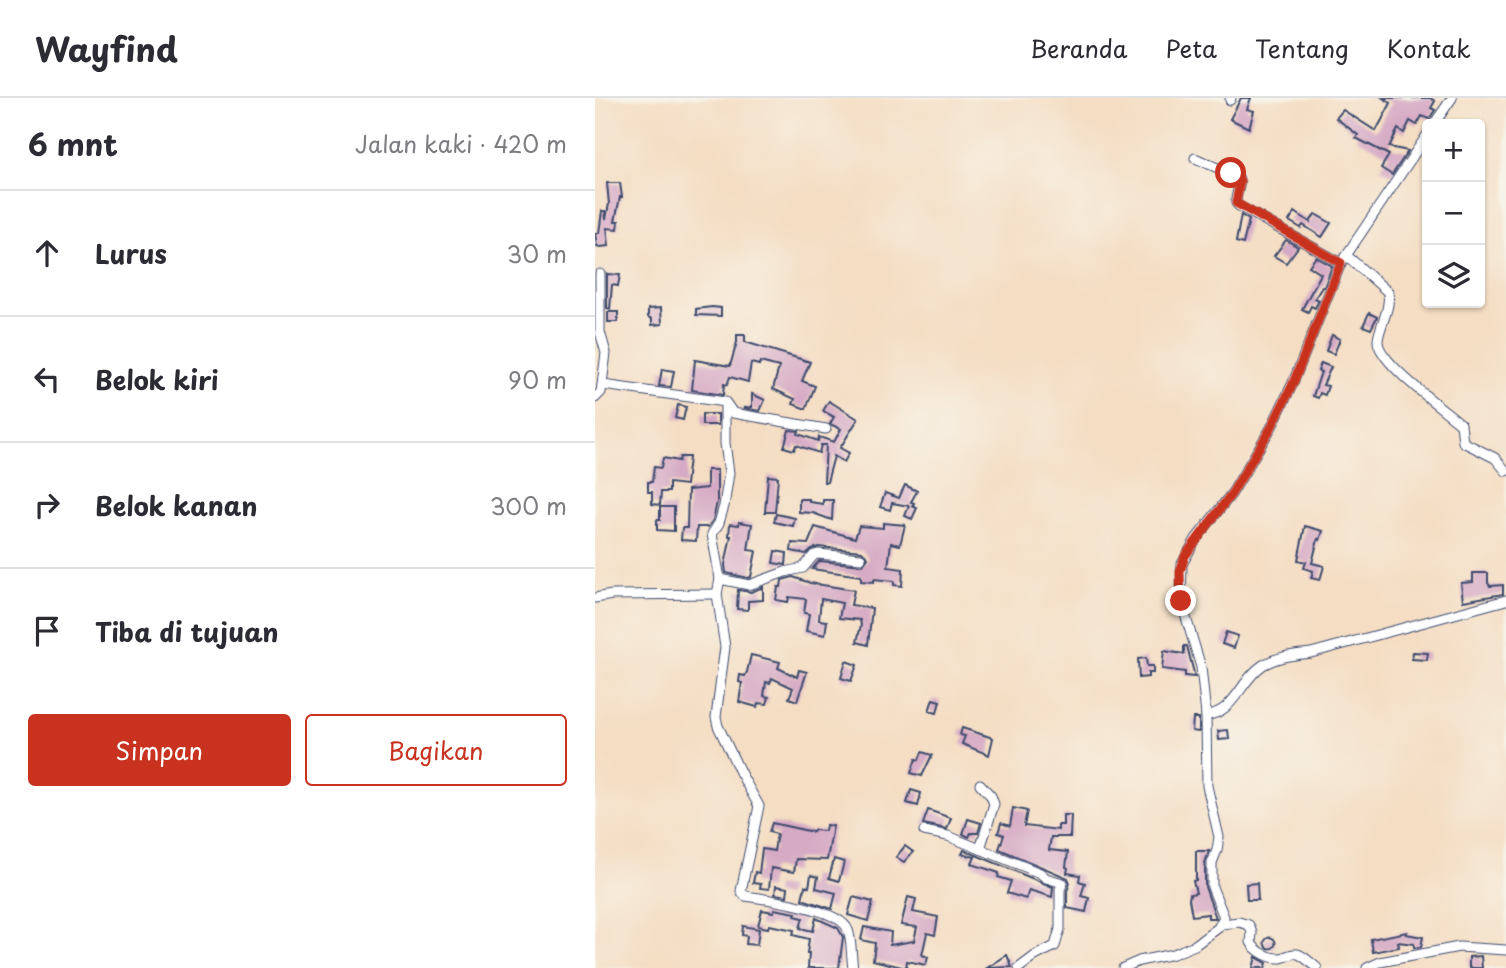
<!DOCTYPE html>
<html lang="id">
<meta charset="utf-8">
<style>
body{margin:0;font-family:"Playpen Sans",sans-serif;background:#f7f7f7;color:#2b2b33}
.controls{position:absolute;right:21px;top:21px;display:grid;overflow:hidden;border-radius:7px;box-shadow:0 2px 5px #0004}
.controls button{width:63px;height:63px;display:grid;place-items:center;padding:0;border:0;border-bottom:2px solid #e1e1e2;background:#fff;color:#2b2b33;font:35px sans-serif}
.stop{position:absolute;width:21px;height:21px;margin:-16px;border:5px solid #c8321e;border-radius:50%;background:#fff}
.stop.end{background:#c8321e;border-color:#fff;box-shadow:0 2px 7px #0008}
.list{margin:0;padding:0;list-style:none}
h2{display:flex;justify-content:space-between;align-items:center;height:91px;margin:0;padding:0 28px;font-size:30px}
h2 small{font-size:23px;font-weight:400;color:#7c7c81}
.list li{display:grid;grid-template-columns:46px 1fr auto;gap:21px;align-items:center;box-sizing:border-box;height:126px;padding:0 28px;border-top:2px solid #e1e1e2}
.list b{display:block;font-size:26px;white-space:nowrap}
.list em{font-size:23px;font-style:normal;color:#7c7c81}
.actions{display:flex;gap:14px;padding:21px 28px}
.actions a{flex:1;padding:16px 0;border:2px solid #c8321e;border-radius:7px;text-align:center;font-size:24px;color:#c8321e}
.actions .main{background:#c8321e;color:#fff}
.icon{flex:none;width:38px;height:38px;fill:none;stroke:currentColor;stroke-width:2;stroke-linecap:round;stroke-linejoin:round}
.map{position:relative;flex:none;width:911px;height:870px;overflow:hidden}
header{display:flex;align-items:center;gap:42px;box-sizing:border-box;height:98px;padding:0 35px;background:#fff;border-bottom:2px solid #e1e1e2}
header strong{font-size:33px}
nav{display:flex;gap:38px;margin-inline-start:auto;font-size:24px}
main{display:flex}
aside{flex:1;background:#fff}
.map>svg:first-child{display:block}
.building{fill:#d6a9c4}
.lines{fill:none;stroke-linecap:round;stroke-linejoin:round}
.street-casing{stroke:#3c496d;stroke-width:11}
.street{stroke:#fff;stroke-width:9}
.route{stroke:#c8321e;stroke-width:9}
</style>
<header>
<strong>Wayfind</strong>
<nav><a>Beranda</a><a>Peta</a><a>Tentang</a><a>Kontak</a></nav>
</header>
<main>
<aside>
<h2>6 mnt<small>Jalan kaki · 420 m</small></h2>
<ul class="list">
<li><svg class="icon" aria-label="ahead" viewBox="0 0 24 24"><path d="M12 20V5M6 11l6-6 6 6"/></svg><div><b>Lurus</b></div><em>30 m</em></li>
<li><svg class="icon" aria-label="left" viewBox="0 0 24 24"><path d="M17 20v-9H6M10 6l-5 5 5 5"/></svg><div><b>Belok kiri</b></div><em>90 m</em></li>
<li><svg class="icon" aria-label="right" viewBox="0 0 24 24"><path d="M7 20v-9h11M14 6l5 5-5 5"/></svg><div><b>Belok kanan</b></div><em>300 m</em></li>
<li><svg class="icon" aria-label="arrive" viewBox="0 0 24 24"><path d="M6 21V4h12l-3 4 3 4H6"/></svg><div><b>Tiba di tujuan</b></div></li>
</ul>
<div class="actions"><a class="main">Simpan</a><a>Bagikan</a></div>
</aside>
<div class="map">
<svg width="911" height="870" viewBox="0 0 911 870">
<rect width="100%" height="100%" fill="#f7f3e8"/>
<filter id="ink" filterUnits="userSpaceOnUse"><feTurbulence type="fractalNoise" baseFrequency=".0143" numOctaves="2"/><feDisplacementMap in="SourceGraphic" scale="14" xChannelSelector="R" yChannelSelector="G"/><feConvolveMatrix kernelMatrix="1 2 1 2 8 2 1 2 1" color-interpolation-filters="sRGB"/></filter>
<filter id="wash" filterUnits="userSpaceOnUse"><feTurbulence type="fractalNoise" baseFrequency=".00686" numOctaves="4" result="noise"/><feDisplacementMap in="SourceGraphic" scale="28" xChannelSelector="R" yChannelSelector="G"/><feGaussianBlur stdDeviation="1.57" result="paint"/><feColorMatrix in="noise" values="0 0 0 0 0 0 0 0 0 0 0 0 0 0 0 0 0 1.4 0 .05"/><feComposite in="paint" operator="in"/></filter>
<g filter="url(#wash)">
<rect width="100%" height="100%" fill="#f4ddc2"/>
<g id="blocks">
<g class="building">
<path d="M 646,0 L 656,0 L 652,11 L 659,13 L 654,30 L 635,21 Z"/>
<path d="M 788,0 L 835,0 L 840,3 L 836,10 L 840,12 L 834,21 L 827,18 L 822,27 L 815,23 L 809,35 L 803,31 L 794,49 L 813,53 L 797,77 L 786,70 L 794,57 L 761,40 L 763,37 L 741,20 L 748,12 L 781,33 L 796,5 Z"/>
<path d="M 12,85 L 25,85 L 27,99 L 25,99 L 20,123 L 24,123 L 23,131 L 12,130 L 14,148 L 5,149 L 2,148 L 0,136 L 4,135 L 7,113 L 10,113 L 11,121 L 14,106 Z"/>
<path d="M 700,114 L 715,124 L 720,116 L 736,125 L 727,139 L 708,127 L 706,130 L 694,123 Z"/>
<path d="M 646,117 L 654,122 L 648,146 L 641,144 Z"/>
<path d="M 691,142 L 703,149 L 691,165 L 679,158 Z"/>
<path d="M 721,159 L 737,168 L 729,189 L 727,189 L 720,200 L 724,202 L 720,210 L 716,208 L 713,214 L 707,211 L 726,176 L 714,168 Z"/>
<path d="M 12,176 L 25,177 L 23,188 L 17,187 L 15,211 L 12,210 Z"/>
<path d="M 117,209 L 126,210 L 126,218 L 101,217 L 101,211 Z"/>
<path d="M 66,210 L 67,226 L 57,227 L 57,221 L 53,219 L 53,211 Z"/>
<rect x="13" y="214" width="10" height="10"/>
<path d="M 774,215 L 782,219 L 776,231 L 768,228 Z"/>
<path d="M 142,237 L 150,237 L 150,244 L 215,264 L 207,283 L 220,288 L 211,311 L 198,306 L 200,301 L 178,291 L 184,269 L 165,264 L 164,267 L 156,265 L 153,284 L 135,279 L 132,287 L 129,286 L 128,297 L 97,292 L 100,262 L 135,268 L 142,244 Z"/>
<path d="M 737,237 L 745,241 L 739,256 L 731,253 Z"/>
<path d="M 726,265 L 736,269 L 728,287 L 733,288 L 730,297 L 725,295 L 723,300 L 718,298 L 726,274 L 723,273 Z"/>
<path d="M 67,271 L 79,273 L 76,289 L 64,288 Z"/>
<path d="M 157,296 L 170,302 L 165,313 L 148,310 L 157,309 Z"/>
<path d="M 234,303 L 263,321 L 245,350 L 254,355 L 249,364 L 239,358 L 232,384 L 229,384 L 231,347 L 226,347 L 224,355 L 201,347 L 199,352 L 189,349 L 194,332 L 204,333 L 203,336 L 223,343 L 224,339 L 239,344 L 246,331 L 235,326 L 239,319 L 228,313 Z"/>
<path d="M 83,307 L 91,309 L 88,322 L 80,320 Z"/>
<rect x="107" y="316" width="16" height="11"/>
<path d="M 85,359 L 94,359 L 91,387 L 74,385 L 74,394 L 66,394 L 65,407 L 57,406 L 57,394 L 53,394 L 53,384 L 57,384 L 59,369 L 66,370 L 68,360 L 84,363 Z"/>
<path d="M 112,372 L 122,372 L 122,404 L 118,422 L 113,429 L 102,429 L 101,443 L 86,442 L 87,430 L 92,430 L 93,392 L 112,390 Z"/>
<path d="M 173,378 L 183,379 L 180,414 L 170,414 Z"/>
<path d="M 310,387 L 322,393 L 316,404 L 319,405 L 317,408 L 322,410 L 317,421 L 310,418 L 314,408 L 297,405 L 295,412 L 285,409 L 290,395 L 304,400 Z"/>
<path d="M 204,401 L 214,401 L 214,404 L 228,406 L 228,402 L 238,402 L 237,422 L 218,415 L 204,414 Z"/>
<path d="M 65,409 L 79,409 L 79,433 L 62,432 L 62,422 L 65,422 Z"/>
<path d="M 181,416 L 200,420 L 198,428 L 179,424 Z"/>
<path d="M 144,424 L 157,426 L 153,452 L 161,453 L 156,479 L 153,480 L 131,475 L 130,467 L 136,438 L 134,438 L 135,426 L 144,427 Z"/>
<path d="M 288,425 L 310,427 L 305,447 L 296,445 L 293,469 L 308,471 L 307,488 L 299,487 L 299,483 L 279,481 L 279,484 L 266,483 L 266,478 L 217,471 L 224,463 L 268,467 L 273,460 L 267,453 L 224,449 L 217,451 L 211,456 L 196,453 L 197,445 L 213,446 L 220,429 L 260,440 L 264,428 L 288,430 Z"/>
<path d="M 710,428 L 728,433 L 725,442 L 723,441 L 717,465 L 729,468 L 725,482 L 716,480 L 718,473 L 709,470 L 711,464 L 703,462 Z"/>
<path d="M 180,453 L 192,455 L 191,467 L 178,465 Z"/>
<path d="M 878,475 L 893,475 L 893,485 L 895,488 L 908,487 L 908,496 L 868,503 L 866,485 L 878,484 Z"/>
<path d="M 198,479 L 215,485 L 259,492 L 256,507 L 277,510 L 273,547 L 262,544 L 266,527 L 265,522 L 244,520 L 247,505 L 226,501 L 224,522 L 232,523 L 230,537 L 211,533 L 214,516 L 209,515 L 211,501 L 194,499 L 193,504 L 181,502 L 183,489 L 186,489 L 187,482 Z"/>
<path d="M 168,489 L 168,502 L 153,503 L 153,512 L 142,511 L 143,492 L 156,494 Z"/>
<path d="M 631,534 L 643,538 L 639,550 L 627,546 Z"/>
<path d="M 589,548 L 592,548 L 600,579 L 590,578 L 590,574 L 567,571 L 569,553 L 589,556 Z"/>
<path d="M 818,554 L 833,555 L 832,562 L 817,561 Z"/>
<path d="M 156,557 L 185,564 L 183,570 L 202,579 L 204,572 L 212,574 L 202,603 L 194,600 L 198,590 L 177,580 L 175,585 L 171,584 L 169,598 L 174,599 L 172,606 L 163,605 L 162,609 L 144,604 L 147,585 L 144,584 L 145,577 L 150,578 L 152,574 Z"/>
<path d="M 551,560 L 552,568 L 558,568 L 558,575 L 553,575 L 553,579 L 544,580 L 543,561 Z"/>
<path d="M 251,563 L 262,567 L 256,583 L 246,580 Z"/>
<path d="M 338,601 L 345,603 L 342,615 L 334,613 Z"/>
<path d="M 598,620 L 604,620 L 604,634 L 597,633 Z"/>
<path d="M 367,630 L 398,640 L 394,657 L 367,646 L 370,638 L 365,637 Z"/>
<path d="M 633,632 L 634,641 L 624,642 L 623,633 Z"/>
<path d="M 327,654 L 337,657 L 327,678 L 316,675 L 321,661 L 324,662 Z"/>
<path d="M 316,692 L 326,695 L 323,708 L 312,705 Z"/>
<path d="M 418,710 L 432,713 L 429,728 L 463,732 L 463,727 L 468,727 L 468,717 L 476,717 L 475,739 L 456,739 L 454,752 L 473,754 L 471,769 L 473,770 L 472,775 L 485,777 L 484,783 L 490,785 L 486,798 L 494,800 L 491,814 L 472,810 L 472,793 L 475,785 L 473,780 L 404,751 L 409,737 L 403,735 L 406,725 L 415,728 Z"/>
<path d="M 333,712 L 356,720 L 352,731 L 328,726 Z"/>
<path d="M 373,721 L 386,725 L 383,735 L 376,735 L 374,739 L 368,736 Z"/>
<path d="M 177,725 L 218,734 L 219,732 L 230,733 L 231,727 L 238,728 L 232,762 L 201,761 L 199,774 L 176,770 L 174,791 L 165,790 L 166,786 L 158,785 L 160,774 L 164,775 L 167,751 L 179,753 L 182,736 L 174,734 Z"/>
<path d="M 310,748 L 318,754 L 309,764 L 301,759 Z"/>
<path d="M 369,752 L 458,789 L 457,799 L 434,792 L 431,801 L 412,795 L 416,783 L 403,779 L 404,775 L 377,766 L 380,759 L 367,756 Z"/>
<path d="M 601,753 L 614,753 L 610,765 L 610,789 L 621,820 L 613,820 L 613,816 L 597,818 L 594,801 L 595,796 L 601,795 L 598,783 L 601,782 Z"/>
<path d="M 239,761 L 249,764 L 244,783 L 234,780 Z"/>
<path d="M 216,777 L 223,779 L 221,790 L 241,795 L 237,811 L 207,801 L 210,788 L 214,789 Z"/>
<path d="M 662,785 L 663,802 L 652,802 L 651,786 Z"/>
<path d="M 181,788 L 193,790 L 192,798 L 180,796 Z"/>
<path d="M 258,799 L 278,804 L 273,823 L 253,817 Z"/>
<path d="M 313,799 L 321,801 L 318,814 L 343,819 L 340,837 L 332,835 L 327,857 L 333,859 L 331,867 L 312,863 L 311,870 L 278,862 L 280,845 L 266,842 L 269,829 L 296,834 L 295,847 L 319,843 L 322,829 L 306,827 Z"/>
<path d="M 179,811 L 201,815 L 200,818 L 208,820 L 205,830 L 218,833 L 221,820 L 243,830 L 248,839 L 244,870 L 213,870 L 214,855 L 212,855 L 214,841 L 198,837 L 199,832 L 174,827 L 173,830 L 163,828 L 167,812 L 179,814 Z"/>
<path d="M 148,828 L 164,831 L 162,847 L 151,846 L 152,838 L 147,837 Z"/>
<path d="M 812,834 L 811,836 L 828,839 L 826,849 L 819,850 L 819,846 L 803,844 L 804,849 L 778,854 L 776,841 Z"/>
<circle cx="675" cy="845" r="5.5"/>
<path d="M 412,857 L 417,869 L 392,870 Z"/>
<path d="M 886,858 L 887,870 L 874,870 L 874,859 Z"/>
<path d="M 661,859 L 672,865 L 670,870 L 658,870 Z"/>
</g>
</g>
</g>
<g filter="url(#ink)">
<use href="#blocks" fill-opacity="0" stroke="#3c496d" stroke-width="2"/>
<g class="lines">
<defs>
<g id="street">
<path d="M 635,2 L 636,0"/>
<path d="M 839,26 L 857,0"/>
<path d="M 600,60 L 643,79 C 647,87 640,96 641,105 L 644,108 L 746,165"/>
<path d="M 751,157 L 793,194 C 796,211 785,226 783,242 C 781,263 850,312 866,326 L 868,344 L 900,360 L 911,373"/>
<path d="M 8,287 L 130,304 L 130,345 L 134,375 L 129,408 L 124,425 L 117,436 L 125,481 L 122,496 L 130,549 L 121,619 L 123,628 L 146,676 L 164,708 L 146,793 L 150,798 C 171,801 246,811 253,832 C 257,843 256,858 258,870"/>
<path d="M 0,300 L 6,294 L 11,255 L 5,234 L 5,176"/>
<path d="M 131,305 L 138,315 L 231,331"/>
<path d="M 125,481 L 154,487 L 190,474 L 208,470 L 219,457 L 223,456 L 266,460"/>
<path d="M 0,500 L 17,497 L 122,496"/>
<path d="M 611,617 C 639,616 646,581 668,567 C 683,558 698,557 716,555 L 911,502"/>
<path d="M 385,686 L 396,698 L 399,706 L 385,751"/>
<path d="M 329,733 L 353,738 L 445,775 L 451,780 L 468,785 L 465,791 L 465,831 L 460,848 L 440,858 L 424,870"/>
<path d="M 627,826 L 644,824 L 654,827 L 657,835 L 656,844 C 660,853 675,861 686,860 C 692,859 696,854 703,856 C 709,858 717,866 722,870"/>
<path d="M 528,870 L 544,863 L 578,856 L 600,847 L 623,830 L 629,819 L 617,789 L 617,765 L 622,752 L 624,739 L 612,688 L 611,617 L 606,569 L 586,503 L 587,466 L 601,441 L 637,395 L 676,330 L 697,287 L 746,165 L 832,37"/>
<path d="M 772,870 L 785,864 L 864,849 L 911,852"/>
</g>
</defs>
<use href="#street" class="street-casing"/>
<use href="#street" class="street"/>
</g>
</g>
<g class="lines" filter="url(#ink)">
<path class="route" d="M 586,503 L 585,474 L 590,458 L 637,395 L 676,330 L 697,288 L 746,165 L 641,105 L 645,83 L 643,79 L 636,75"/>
</g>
</svg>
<div class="controls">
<button>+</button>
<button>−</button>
<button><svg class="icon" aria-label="layers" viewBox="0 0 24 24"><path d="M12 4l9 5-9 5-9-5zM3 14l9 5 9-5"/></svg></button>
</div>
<div class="stop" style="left:636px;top:75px"></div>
<div class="stop end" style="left:586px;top:503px"></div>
</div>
</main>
